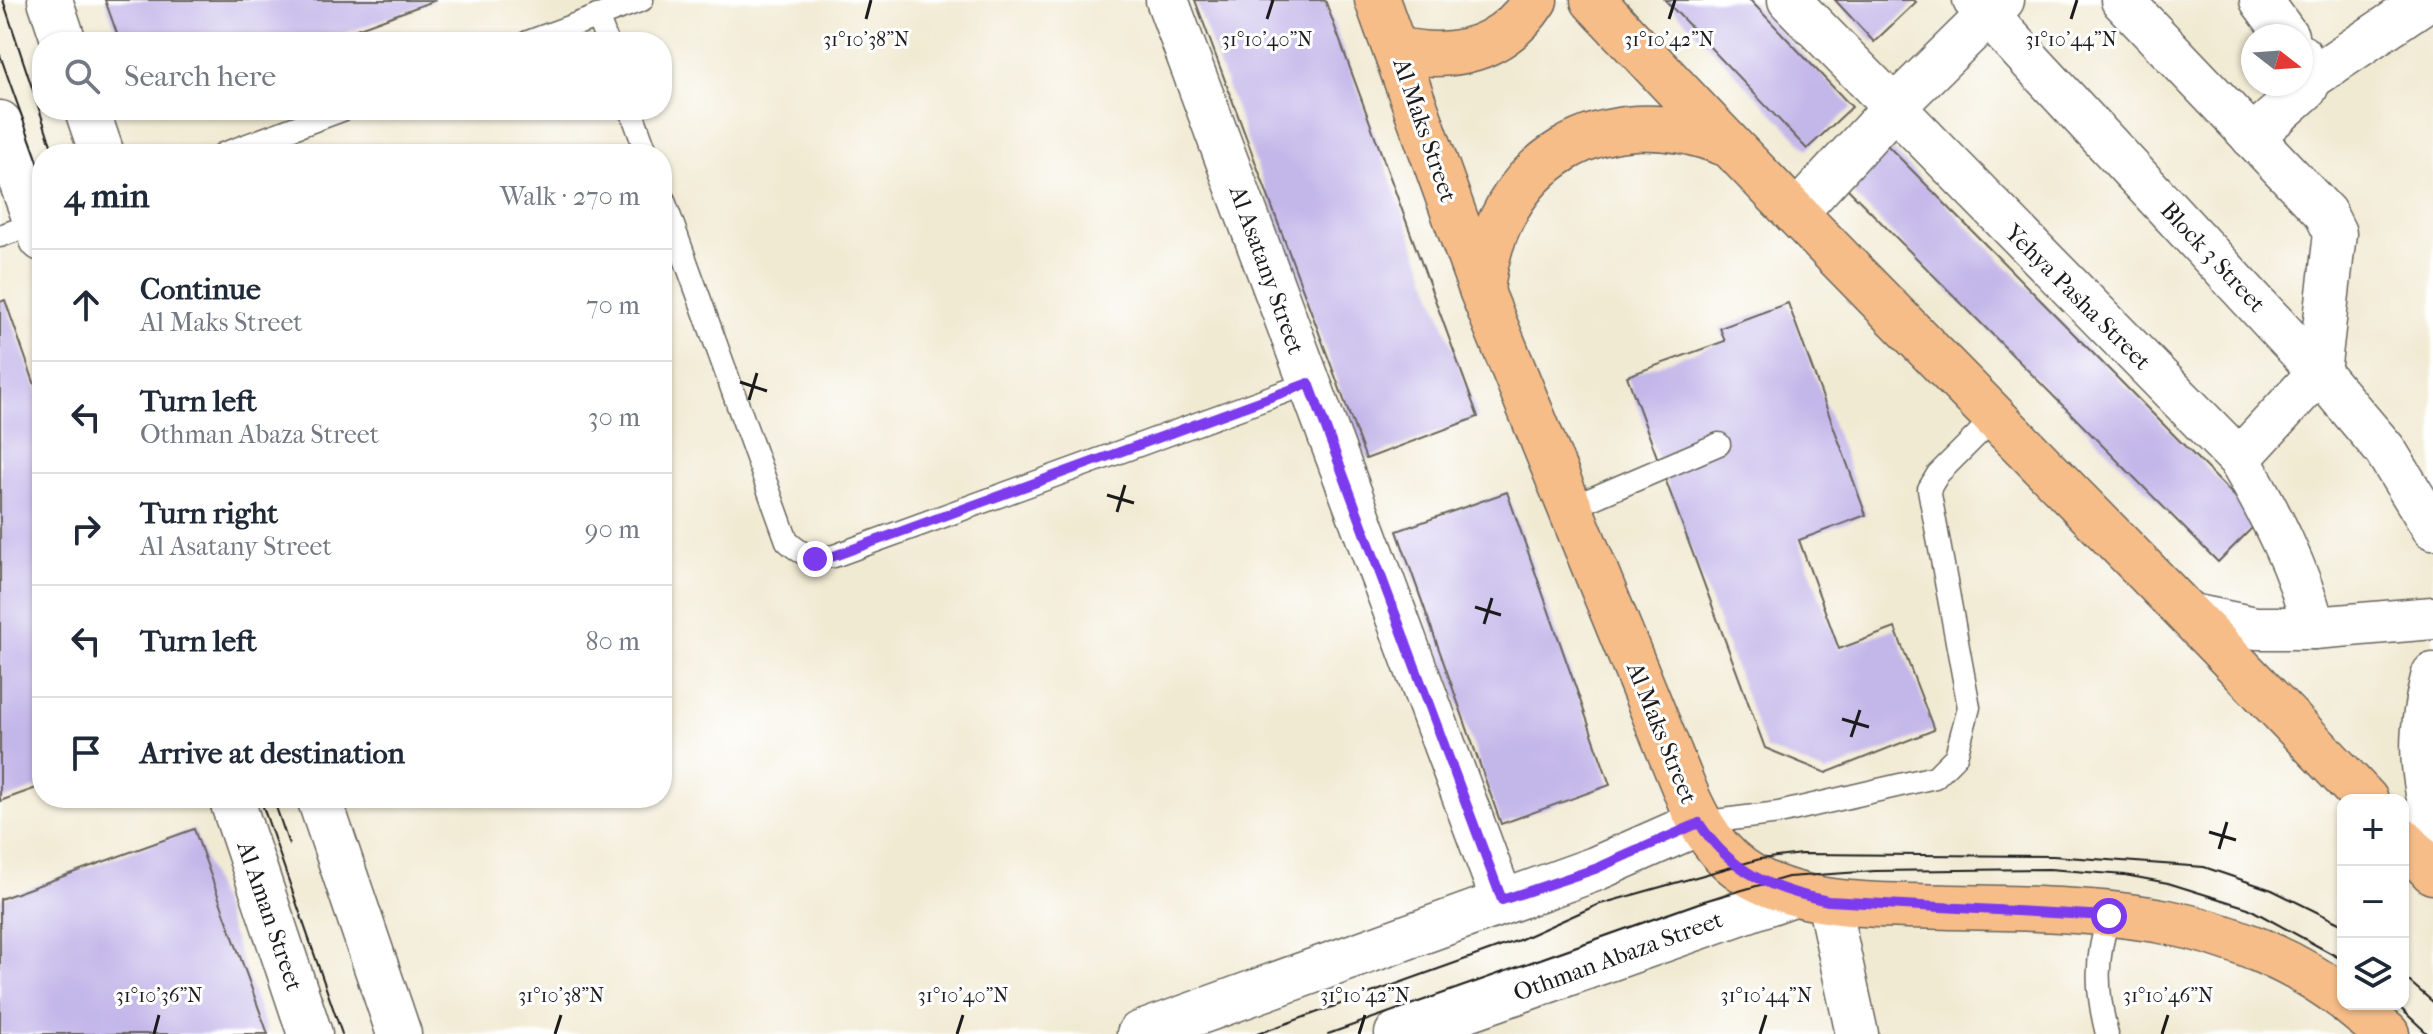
<!DOCTYPE html>
<meta charset="utf-8">
<style>
body{margin:0;font-family:"IM FELL French Canon",serif;background:#f2f2f3;color:#1f2937}
.controls{position:absolute;right:24px;bottom:24px;display:grid;overflow:hidden;border-radius:16px;box-shadow:0 2px 6px #0004}
.controls button{width:72px;height:72px;display:grid;place-items:center;padding:0;border:0;border-bottom:2px solid #e0e1e3;background:#fff;color:#1f2937;font:40px sans-serif}
.compass{position:absolute;left:2241px;top:24px;width:72px;height:72px;border-radius:50%;background:#fff;box-shadow:0 2px 6px #0004;rotate:107deg}
.stop{position:absolute;width:24px;height:24px;margin:-18px;border:6px solid #7c3aed;border-radius:50%;background:#fff}
.stop.end{background:#7c3aed;border-color:#fff;box-shadow:0 2px 8px #0008}
.list{margin:0;padding:0;list-style:none}
h2{display:flex;justify-content:space-between;align-items:center;height:104px;margin:0;padding:0 32px;font-size:34px}
h2 small{font-size:26px;font-weight:400;color:#747a83}
.list li{display:grid;grid-template-columns:52px 1fr auto;gap:24px;align-items:center;box-sizing:border-box;height:112px;padding:0 32px;border-top:2px solid #e0e1e3}
.list b{display:block;font-size:30px;white-space:nowrap}
.list p{margin:0;font-size:26px;white-space:nowrap;color:#747a83}
.list em{font-size:26px;font-style:normal;color:#747a83}
.icon{flex:none;width:44px;height:44px;fill:none;stroke:currentColor;stroke-width:2;stroke-linecap:round;stroke-linejoin:round}
.map{position:relative;flex:none;width:2433px;height:1034px;overflow:hidden}
.search{position:absolute;background:#fff;box-shadow:0 2px 6px #0004;left:32px;top:32px;width:640px;height:88px;display:flex;align-items:center;gap:20px;box-sizing:border-box;padding:0 28px;border-radius:32px;color:#747a83;font-size:30px}
.panel{position:absolute;background:#fff;box-shadow:0 2px 6px #0004;left:32px;top:144px;width:640px;height:664px;border-radius:32px}
.map>svg:first-child{display:block}
.building{fill:#c3b6e9}
.lines{fill:none;stroke-linecap:round;stroke-linejoin:round}
.service-casing{stroke:#67645c;stroke-width:25}
.minor-casing{stroke:#67645c;stroke-width:45}
.tertiary-casing{stroke:#67645c;stroke-width:47}
.primary-casing{stroke:#67645c;stroke-width:47}
.service{stroke:#fff;stroke-width:22}
.minor{stroke:#fff;stroke-width:42}
.tertiary{stroke:#fff;stroke-width:44}
.primary{stroke:#f7bd88;stroke-width:44}
.tram{stroke:#1c1c1c;stroke-width:2}
.route{stroke:#7c3aed;stroke-width:10}
.ticks{fill:none;stroke:#1c1c1c;stroke-width:3}
.labels{text-anchor:middle;stroke-width:6;stroke-linejoin:round;paint-order:stroke}
.street-label{font-size:24px;fill:#1c1c1c;stroke:#fff}
.ticks-label{font-size:20px;text-anchor:middle;fill:#1c1c1c;stroke:#fff;stroke-width:6;stroke-linejoin:round;paint-order:stroke}
</style>
<div class="map">
<svg width="2433" height="1034" viewBox="0 0 2433 1034">
<rect width="100%" height="100%" fill="#fff"/>
<filter id="ink" filterUnits="userSpaceOnUse"><feTurbulence type="fractalNoise" baseFrequency=".0125" numOctaves="2"/><feDisplacementMap in="SourceGraphic" scale="16" xChannelSelector="R" yChannelSelector="G"/><feConvolveMatrix kernelMatrix="1 2 1 2 8 2 1 2 1" color-interpolation-filters="sRGB"/></filter>
<filter id="wash" filterUnits="userSpaceOnUse"><feTurbulence type="fractalNoise" baseFrequency=".006" numOctaves="4" result="noise"/><feDisplacementMap in="SourceGraphic" scale="32" xChannelSelector="R" yChannelSelector="G"/><feGaussianBlur stdDeviation="1.8" result="paint"/><feColorMatrix in="noise" values="0 0 0 0 0 0 0 0 0 0 0 0 0 0 0 0 0 1.4 0 .05"/><feComposite in="paint" operator="in"/></filter>
<g filter="url(#wash)">
<rect width="100%" height="100%" fill="#f1ead3"/>
<g id="blocks">
<g class="building">
<path d="M 105,0 L 436,0 L 321,42 L 120,42 Z"/>
<path d="M 1195,0 L 1325,0 L 1478,417 L 1366,459 Z"/>
<path d="M 1665,0 L 1750,0 L 1852,107 L 1807,149 Z"/>
<path d="M 1835,0 L 1914,0 L 1916,2 L 1874,42 Z"/>
<path d="M 1885,143 L 2259,521 L 2218,562 L 1843,184 Z"/>
<path d="M 5,300 L 42,405 L 42,786 L 0,801 L 0,302 Z"/>
<path d="M 1788,303 L 1866,515 L 1799,540 L 1839,649 L 1895,628 L 1934,730 L 1826,773 L 1765,748 L 1627,376 L 1725,341 L 1720,328 Z"/>
<path d="M 1507,492 L 1610,785 L 1501,824 L 1397,531 Z"/>
<path d="M 194,829 L 268,1034 L 0,1034 L 0,899 Z"/>
</g>
</g>
</g>
<g filter="url(#ink)">
<use href="#blocks" fill-opacity="0" stroke="#67645c" stroke-width="2"/>
<g class="lines">
<defs>
<g id="service">
<path d="M 597,16 L 607,42"/>
<path d="M 528,42 L 642,0"/>
<path d="M 631,110 L 647,154"/>
<path d="M 223,154 L 342,110"/>
<path d="M 662,195 L 787,541 C 803,556 813,559 834,556 L 1309,383"/>
<path d="M 0,236 L 42,221"/>
<path d="M 1570,508 L 1719,444"/>
<path d="M 1699,823 L 1779,813 L 1935,777 L 1956,756 L 1969,707 L 1929,489 L 1938,474 L 1997,415"/>
<path d="M 2107,1034 C 2096,991 2095,958 2109,916"/>
</g>
<g id="minor">
<path d="M 1167,0 L 1502,900"/>
<path d="M 1789,0 L 2239,459 C 2271,515 2298,567 2314,628"/>
<path d="M 1974,0 L 2319,372 L 2385,450 L 2433,528"/>
<path d="M 2122,0 L 2325,213 L 2335,233 L 2319,372 L 2239,459"/>
<path d="M 2261,0 L 2287,36"/>
<path d="M 2311,78 L 2427,0"/>
<path d="M 2252,137 L 2306,89 L 2311,78 L 2301,56"/>
<path d="M 1797,212 L 1892,109 L 2003,0"/>
<path d="M 2192,615 L 2256,628 L 2314,628 L 2433,618"/>
<path d="M 2433,674 C 2418,732 2419,763 2433,822"/>
<path d="M 1828,901 L 1857,1034"/>
</g>
<g id="tertiary">
<path d="M 50,0 L 64,42"/>
<path d="M 87,110 L 102,154"/>
<path d="M 0,123 L 42,239"/>
<path d="M 231,798 L 310,1034"/>
<path d="M 319,798 L 399,1034"/>
<path d="M 1139,1034 L 1595,869 L 1699,823"/>
<path d="M 1397,1034 L 1793,894"/>
</g>
<g id="primary">
<path d="M 1377,0 L 1482,292 L 1689,800 C 1706,837 1727,866 1765,883 C 1821,908 1889,905 1950,907 C 2020,908 2097,909 2167,922 C 2228,934 2294,960 2343,998"/>
<path d="M 1593,0 C 1845,272 2112,530 2366,800"/>
<path d="M 1397,49 C 1452,62 1503,50 1535,0"/>
<path d="M 1482,291 C 1495,160 1604,95 1726,144"/>
<path d="M 2403,840 L 2433,872"/>
<path d="M 2350,1004 L 2387,1034"/>
</g>
</defs>
<use href="#service" class="service-casing"/>
<use href="#minor" class="minor-casing"/>
<use href="#tertiary" class="tertiary-casing"/>
<use href="#primary" class="primary-casing"/>
<use href="#service" class="service"/>
<use href="#minor" class="minor"/>
<use href="#tertiary" class="tertiary"/>
<use href="#primary" class="primary"/>
<g class="tram">
<path d="M 3,0 L 54,154"/>
<path d="M 0,55 L 42,173"/>
<path d="M 260,798 L 342,1034"/>
<path d="M 273,798 L 289,845"/>
<path d="M 2403,976 L 2433,1002"/>
<path d="M 2396,1004 L 2428,1034"/>
<path d="M 1257,1034 L 1519,940 L 1597,905 L 1760,859 L 1801,854 L 2053,856 L 2204,867 L 2272,890 L 2343,925"/>
<path d="M 1328,1034 L 1704,901 L 1788,877 L 1875,871 L 2049,869 L 2125,875 L 2168,883 L 2248,908 L 2343,960"/>
</g>
</g>
</g>
<g class="lines" filter="url(#ink)">
<path class="route" d="M 815,559 L 834,556 L 1309,383 L 1502,900 L 1595,869 L 1699,823 C 1732,873 1771,889 1828,901 L 2109,916"/>
</g>
<path class="ticks" d="M 866,19 L 871,0M 1267,19 L 1273,0M 1669,19 L 1675,0M 2071,19 L 2077,0M 740,382 L 767,391M 749,400 L 757,373M 1107,495 L 1134,503M 1117,512 L 1125,485M 1475,607 L 1501,615M 1484,624 L 1492,598M 1842,719 L 1869,727M 1851,737 L 1860,710M 2209,832 L 2236,840M 2219,849 L 2227,822M 154,1034 L 159,1015M 555,1034 L 561,1015M 957,1034 L 963,1015M 1359,1034 L 1365,1015M 1760,1034 L 1766,1015M 2162,1034 L 2168,1015"/>
<g class="labels">
<g class="street-label">
<text transform="translate(1425 130) rotate(71)" y="8">Al Maks Street</text>
<text transform="translate(2213 257) rotate(47)" y="8">Block 3 Street</text>
<text transform="translate(1267 270) rotate(70)" y="8">Al Asatany Street</text>
<text transform="translate(2078 297) rotate(45)" y="8">Yehya Pasha Street</text>
<text transform="translate(1662 733) rotate(68)" y="8">Al Maks Street</text>
<text transform="translate(270 916) rotate(71)" y="8">Al Aman Street</text>
<text transform="translate(1618 956) rotate(-20)" y="8">Othman Abaza Street</text>
</g>
</g>
<g class="ticks-label">
<text x="866" y="46">31°10'38"N</text>
<text x="1267" y="46">31°10'40"N</text>
<text x="1669" y="46">31°10'42"N</text>
<text x="2071" y="46">31°10'44"N</text>
<text x="159" y="1002">31°10'36"N</text>
<text x="561" y="1002">31°10'38"N</text>
<text x="963" y="1002">31°10'40"N</text>
<text x="1365" y="1002">31°10'42"N</text>
<text x="1766" y="1002">31°10'44"N</text>
<text x="2168" y="1002">31°10'46"N</text>
</g>
</svg>
<div class="controls">
<button>+</button>
<button>−</button>
<button><svg class="icon" aria-label="layers" viewBox="0 0 24 24"><path d="M12 4l9 5-9 5-9-5zM3 14l9 5 9-5"/></svg></button>
</div>
<svg class="compass" viewBox="-18 -18 36 36"><path d="M0-13l5 13h-10z" fill="#e53935"/><path d="M0 13l5-13h-10z" fill="#747a83"/></svg>
<div class="stop" style="left:2109px;top:916px"></div>
<div class="stop end" style="left:815px;top:559px"></div>
<div class="search"><svg class="icon" aria-label="search" viewBox="0 0 24 24"><circle cx="10" cy="10" r="6"/><path d="M15 15l6 6"/></svg>Search here</div>
<section class="panel">
<h2>4 min<small>Walk · 270 m</small></h2>
<ul class="list">
<li><svg class="icon" aria-label="ahead" viewBox="0 0 24 24"><path d="M12 20V5M6 11l6-6 6 6"/></svg><div><b>Continue</b><p>Al Maks Street</p></div><em>70 m</em></li>
<li><svg class="icon" aria-label="left" viewBox="0 0 24 24"><path d="M17 20v-9H6M10 6l-5 5 5 5"/></svg><div><b>Turn left</b><p>Othman Abaza Street</p></div><em>30 m</em></li>
<li><svg class="icon" aria-label="right" viewBox="0 0 24 24"><path d="M7 20v-9h11M14 6l5 5-5 5"/></svg><div><b>Turn right</b><p>Al Asatany Street</p></div><em>90 m</em></li>
<li><svg class="icon" aria-label="left" viewBox="0 0 24 24"><path d="M17 20v-9H6M10 6l-5 5 5 5"/></svg><div><b>Turn left</b></div><em>80 m</em></li>
<li><svg class="icon" aria-label="arrive" viewBox="0 0 24 24"><path d="M6 21V4h12l-3 4 3 4H6"/></svg><div><b>Arrive at destination</b></div></li>
</ul>
</section>
</div>
